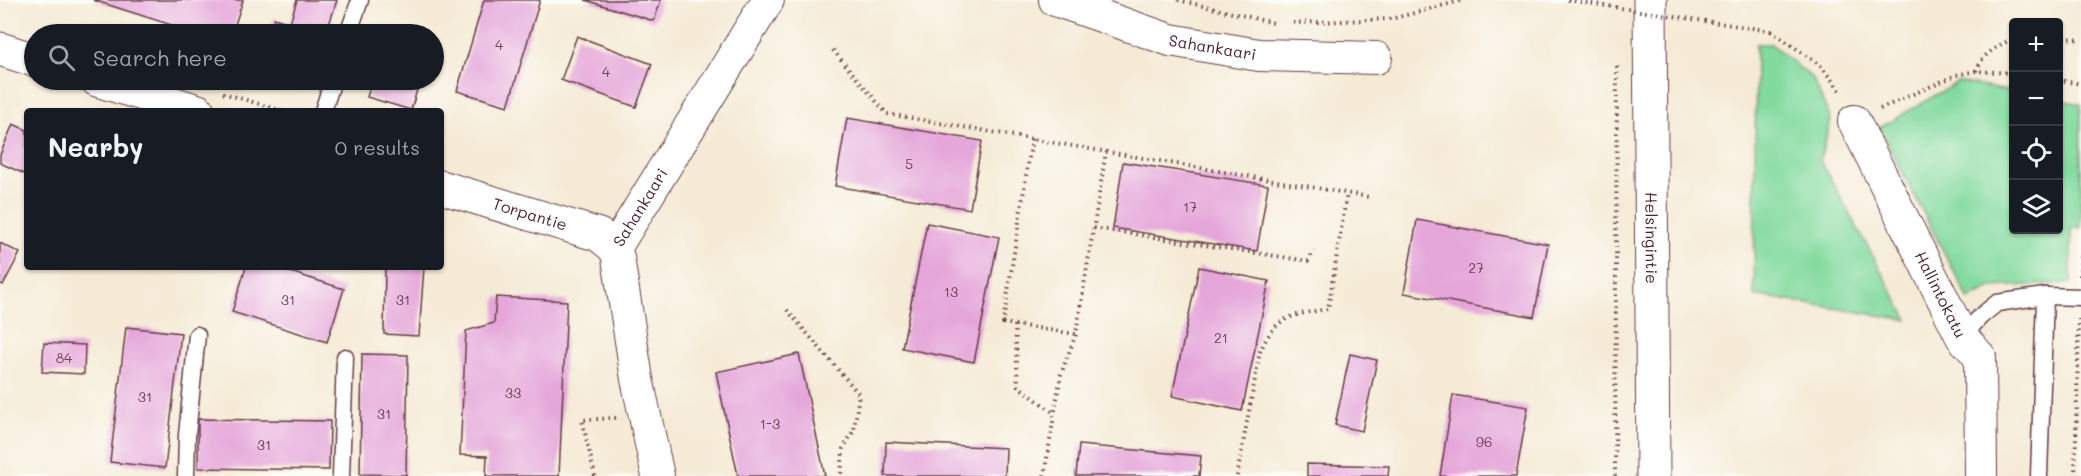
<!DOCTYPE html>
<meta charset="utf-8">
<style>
body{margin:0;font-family:Mali,sans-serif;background:#20242c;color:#f1f3f6}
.controls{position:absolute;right:18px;top:18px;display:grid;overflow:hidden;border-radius:6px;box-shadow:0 2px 4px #0004}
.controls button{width:54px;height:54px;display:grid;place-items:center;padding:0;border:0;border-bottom:2px solid #363941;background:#171b24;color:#f1f3f6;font:30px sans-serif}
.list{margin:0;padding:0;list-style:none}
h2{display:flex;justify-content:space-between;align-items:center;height:78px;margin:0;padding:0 24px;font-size:26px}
h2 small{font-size:20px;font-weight:400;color:#9ea1a6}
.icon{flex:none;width:33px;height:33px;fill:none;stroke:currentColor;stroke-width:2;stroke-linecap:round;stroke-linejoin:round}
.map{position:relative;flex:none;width:2081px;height:476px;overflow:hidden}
.search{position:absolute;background:#171b24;box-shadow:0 2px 4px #0004;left:24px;top:24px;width:420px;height:66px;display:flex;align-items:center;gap:15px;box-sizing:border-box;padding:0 21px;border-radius:33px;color:#9ea1a6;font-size:22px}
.panel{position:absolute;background:#171b24;box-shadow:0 2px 4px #0004;left:24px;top:108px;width:420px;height:162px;border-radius:6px}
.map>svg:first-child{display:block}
.green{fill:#82da9e;stroke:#667c64;stroke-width:1.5}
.building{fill:#e5a6da}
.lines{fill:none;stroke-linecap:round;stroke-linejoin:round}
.service-casing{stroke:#643d44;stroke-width:19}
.minor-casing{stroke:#643d44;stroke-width:34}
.tertiary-casing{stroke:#643d44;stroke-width:35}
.secondary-casing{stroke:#643d44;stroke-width:35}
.path{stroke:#643d44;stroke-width:4;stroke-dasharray:1.5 4.5;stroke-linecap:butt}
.service{stroke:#fff;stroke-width:16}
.minor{stroke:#fff;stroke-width:32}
.tertiary{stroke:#fff;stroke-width:33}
.secondary{stroke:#fff;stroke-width:33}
.path-bridge{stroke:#643d44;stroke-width:4;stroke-dasharray:1.5 4.5;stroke-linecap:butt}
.labels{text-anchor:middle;stroke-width:6;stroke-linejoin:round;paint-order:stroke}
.number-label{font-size:14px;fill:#714157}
.street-label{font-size:16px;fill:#4a1f2b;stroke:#fdfcf7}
</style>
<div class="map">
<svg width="2081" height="476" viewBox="0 0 2081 476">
<rect width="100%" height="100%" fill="#fdfcf7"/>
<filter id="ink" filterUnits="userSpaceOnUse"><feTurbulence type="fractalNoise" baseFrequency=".0167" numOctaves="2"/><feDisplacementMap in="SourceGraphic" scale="12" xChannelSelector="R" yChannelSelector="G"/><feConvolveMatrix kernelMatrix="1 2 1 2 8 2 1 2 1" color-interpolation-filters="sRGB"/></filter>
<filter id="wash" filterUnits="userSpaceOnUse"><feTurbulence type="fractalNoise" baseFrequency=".008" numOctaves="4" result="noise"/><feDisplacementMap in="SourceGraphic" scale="24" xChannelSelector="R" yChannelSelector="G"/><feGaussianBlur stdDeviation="1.35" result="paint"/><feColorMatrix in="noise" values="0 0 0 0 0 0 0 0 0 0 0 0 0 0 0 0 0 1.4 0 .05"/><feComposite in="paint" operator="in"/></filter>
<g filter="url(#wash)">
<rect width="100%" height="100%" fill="#f5ead5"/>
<g class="green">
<path d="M 1756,44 L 1771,44 L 1813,79 L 1831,120 L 1820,160 L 1908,320 L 1754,295 Z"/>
<path d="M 1958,82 L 2013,92 L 2014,230 L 2058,230 L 2059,100 L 2081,104 L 2081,228 L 2071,228 L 2071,283 L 1991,287 L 1969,300 L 1879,128 Z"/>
</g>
<g id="blocks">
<g class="building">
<path d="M 93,0 L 243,0 L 232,34 L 200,34 Z"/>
<path d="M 297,0 L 337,0 L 326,34 L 269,34 L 274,18 L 290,23 Z"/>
<path d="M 484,0 L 540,0 L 508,106 L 457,91 Z"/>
<path d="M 585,0 L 661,0 L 654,21 Z"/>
<path d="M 577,36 L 652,64 L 636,107 L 561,80 Z"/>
<path d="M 372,80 L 420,80 L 411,110 L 367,97 Z"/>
<path d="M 847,118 L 982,141 L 970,209 L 835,186 Z"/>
<path d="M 13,124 L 27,130 L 27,175 L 0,163 L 0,155 Z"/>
<path d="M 1123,162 L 1268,185 L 1257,251 L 1113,228 Z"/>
<path d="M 1417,220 L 1548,244 L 1534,317 L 1404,293 Z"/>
<path d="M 927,223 L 999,237 L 974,362 L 902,348 Z"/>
<path d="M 0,243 L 20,253 L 3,285 L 0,283 Z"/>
<path d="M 246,267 L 275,267 L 344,289 L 327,342 L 232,312 Z"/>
<path d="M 385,267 L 424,267 L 419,336 L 384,334 Z"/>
<path d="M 1199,267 L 1269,281 L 1242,411 L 1172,396 Z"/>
<path d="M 496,297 L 567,301 L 559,476 L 486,476 L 487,456 L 460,455 L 466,331 L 494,323 Z"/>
<path d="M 126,327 L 181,333 L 165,468 L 110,462 Z"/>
<path d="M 44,343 L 85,345 L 84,374 L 42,372 Z"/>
<path d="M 362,354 L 408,355 L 406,475 L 360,474 Z"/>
<path d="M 799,354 L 825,476 L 738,476 L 716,372 Z"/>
<path d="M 1350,354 L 1377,360 L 1362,431 L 1335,425 Z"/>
<path d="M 1453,395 L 1528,407 L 1516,476 L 1440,476 Z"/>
<path d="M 198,419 L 330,421 L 329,470 L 198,468 Z"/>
<path d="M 886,442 L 1006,448 L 1005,476 L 885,476 Z"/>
<path d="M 1079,445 L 1201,456 L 1199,476 L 1076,476 Z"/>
<path d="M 1307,464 L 1389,466 L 1388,476 L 1307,476 Z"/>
</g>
</g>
</g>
<g filter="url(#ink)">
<use href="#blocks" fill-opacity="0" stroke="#643d44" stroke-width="1.5"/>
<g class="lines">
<defs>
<g id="service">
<path d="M 348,34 L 360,0"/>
<path d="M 323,111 L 333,80"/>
<path d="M 1962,337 L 1981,316 L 1997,303 L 2045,296 L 2081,297"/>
<path d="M 186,476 L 187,435 L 197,335"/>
<path d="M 341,476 L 345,357"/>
<path d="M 2039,476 L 2045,296"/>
</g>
<g id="minor">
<path id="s1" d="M 1055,0 L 1170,40 L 1259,55 L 1376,58"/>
<path id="s2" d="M 1854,121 L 1962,337 L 1980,357 L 1981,476"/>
<path id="s3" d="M 658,476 L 637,379 L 618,258 L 615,248 L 768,0"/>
</g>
<g id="tertiary">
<path d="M 0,49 L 34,60"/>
<path d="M 97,80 L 198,111"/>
<path id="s4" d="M 441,187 L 599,235 L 615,248"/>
</g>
<g id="secondary">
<path id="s5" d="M 1650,0 L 1653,476"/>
</g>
</defs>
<use href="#service" class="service-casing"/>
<use href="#minor" class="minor-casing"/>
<use href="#tertiary" class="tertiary-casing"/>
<use href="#secondary" class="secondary-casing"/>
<g class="path">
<path d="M 1178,0 L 1274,23"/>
<path d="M 1293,23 L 1391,19 L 1464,0"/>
<path d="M 1771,31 L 1820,65 L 1842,93"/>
<path d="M 2058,37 L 2081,40"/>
<path d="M 833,50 L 887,114 L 1369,197"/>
<path d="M 1976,71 C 1984,52 1996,47 2014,38"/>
<path d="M 2058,80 L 2081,84"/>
<path d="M 223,93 L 282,111"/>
<path d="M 1880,109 L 1956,75 L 1976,71 L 2014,73"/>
<path d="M 1032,139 L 1003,323 L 1076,334"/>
<path d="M 1094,228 L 1308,261 L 1314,251"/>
<path d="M 2080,276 L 2081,252"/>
<path d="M 787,310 L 859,394 L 854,430 L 843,449 L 841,476"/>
<path d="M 1015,325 L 1018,386 L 1054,413"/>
<path d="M 595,476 L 582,420 L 616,418"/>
<path d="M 1044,476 L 1061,374 L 1076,334 L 1106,152"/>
<path d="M 1237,476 L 1260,352 C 1275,316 1291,315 1328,309 L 1347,193"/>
<path d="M 1615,476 L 1617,64"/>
<path d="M 2075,476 L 2079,319"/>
</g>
<use href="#service" class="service"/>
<use href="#minor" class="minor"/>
<use href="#tertiary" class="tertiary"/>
<use href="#secondary" class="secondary"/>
<path class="path-bridge" d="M 1568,0 L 1771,31"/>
</g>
</g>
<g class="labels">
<g class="number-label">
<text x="499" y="50">4</text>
<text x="606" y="77">4</text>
<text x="909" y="169">5</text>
<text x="1190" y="212">17</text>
<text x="1476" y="273">27</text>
<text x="951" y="297">13</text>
<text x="288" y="305">31</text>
<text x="403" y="305">31</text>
<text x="1221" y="343">21</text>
<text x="64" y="363">84</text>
<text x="513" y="398">33</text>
<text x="145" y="402">31</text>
<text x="384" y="419">31</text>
<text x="770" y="429">1-3</text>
<text x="1484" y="447">96</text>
<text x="264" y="450">31</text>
</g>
<g class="street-label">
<text dy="6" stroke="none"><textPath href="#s1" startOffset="165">Sahankaari</textPath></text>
<text dy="6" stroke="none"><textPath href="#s3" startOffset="280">Sahankaari</textPath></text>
<text dy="6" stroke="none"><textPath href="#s4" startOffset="93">Torpantie</textPath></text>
<text dy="6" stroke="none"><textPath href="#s5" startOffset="238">Helsingintie</textPath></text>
<text dy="6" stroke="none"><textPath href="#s2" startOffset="194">Hallintokatu</textPath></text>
</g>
</g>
</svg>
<div class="controls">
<button>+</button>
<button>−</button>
<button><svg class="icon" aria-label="locate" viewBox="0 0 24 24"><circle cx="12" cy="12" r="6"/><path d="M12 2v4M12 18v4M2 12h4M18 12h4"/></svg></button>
<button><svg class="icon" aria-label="layers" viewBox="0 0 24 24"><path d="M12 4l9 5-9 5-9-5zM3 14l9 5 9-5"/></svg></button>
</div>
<div class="search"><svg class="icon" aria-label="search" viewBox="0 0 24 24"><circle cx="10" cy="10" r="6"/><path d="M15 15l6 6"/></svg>Search here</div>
<section class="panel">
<h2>Nearby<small>0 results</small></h2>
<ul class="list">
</ul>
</section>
</div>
